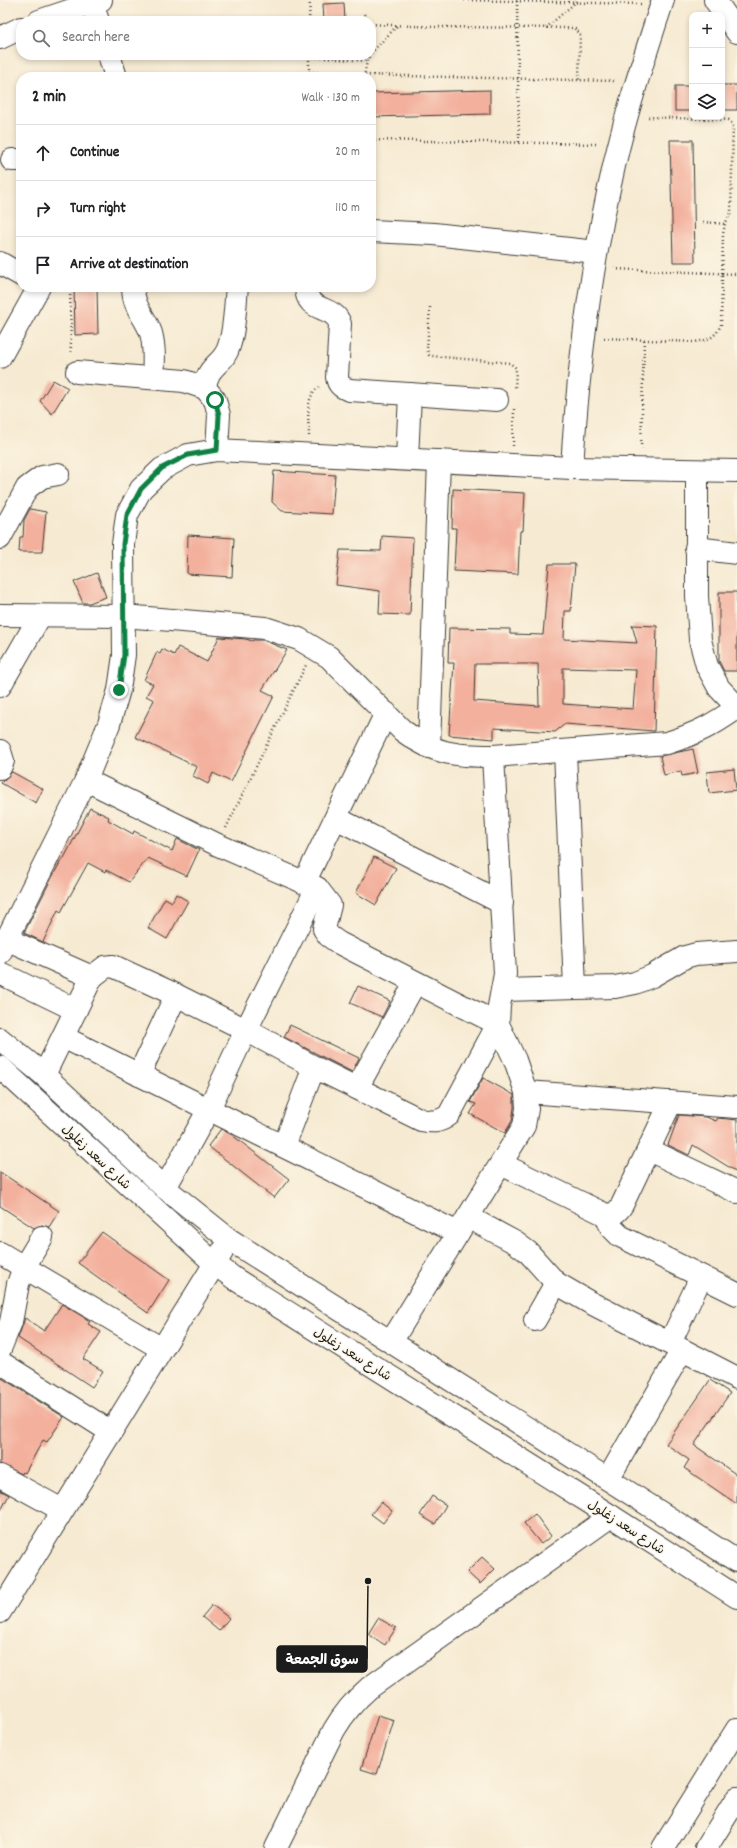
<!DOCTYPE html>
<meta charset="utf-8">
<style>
body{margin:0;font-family:Dekko,"Playpen Sans Arabic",sans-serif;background:#f2f2f2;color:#202124}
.controls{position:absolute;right:12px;top:12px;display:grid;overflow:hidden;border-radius:8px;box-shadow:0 2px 6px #0003}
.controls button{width:36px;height:36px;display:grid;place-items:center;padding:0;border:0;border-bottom:1px solid #e0e0e0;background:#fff;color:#202124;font:20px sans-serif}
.stop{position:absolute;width:12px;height:12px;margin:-9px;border:3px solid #0b8043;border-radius:50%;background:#fff}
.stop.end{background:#0b8043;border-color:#fff;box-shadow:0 1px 4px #0008}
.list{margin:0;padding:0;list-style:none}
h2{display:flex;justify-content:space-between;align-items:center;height:52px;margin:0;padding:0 16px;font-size:17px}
h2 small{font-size:13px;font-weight:400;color:#757577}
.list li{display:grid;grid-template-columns:26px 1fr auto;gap:12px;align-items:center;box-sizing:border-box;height:56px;padding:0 16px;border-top:1px solid #e0e0e0}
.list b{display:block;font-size:15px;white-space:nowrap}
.list em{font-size:13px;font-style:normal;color:#757577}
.icon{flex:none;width:22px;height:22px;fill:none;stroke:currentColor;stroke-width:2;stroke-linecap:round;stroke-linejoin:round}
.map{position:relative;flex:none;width:737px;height:1848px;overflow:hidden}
.search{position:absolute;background:#fff;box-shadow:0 2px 6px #0003;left:16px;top:16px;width:360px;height:44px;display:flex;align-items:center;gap:10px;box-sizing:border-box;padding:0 14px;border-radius:16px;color:#757577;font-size:15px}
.panel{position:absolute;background:#fff;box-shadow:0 2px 6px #0003;left:16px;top:72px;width:360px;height:220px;border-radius:16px}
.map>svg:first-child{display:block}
.building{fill:#f3b09d;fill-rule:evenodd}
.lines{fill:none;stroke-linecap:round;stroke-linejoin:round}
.minor-casing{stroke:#3d3b37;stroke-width:24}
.path{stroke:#3d3b37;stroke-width:2.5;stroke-dasharray:1 3;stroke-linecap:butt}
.minor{stroke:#fff;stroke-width:22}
.route{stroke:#0b8043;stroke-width:5}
.labels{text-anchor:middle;stroke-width:3;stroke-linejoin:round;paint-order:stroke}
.street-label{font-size:13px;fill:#1c1c1c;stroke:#fcf5e5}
.leader{fill:none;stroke:#1c1c1c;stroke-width:1.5}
.callout-dot{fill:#1c1c1c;stroke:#fcf5e5;stroke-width:1.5}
.callout{fill:#1c1c1c;stroke:#1c1c1c;stroke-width:1.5}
.callout-label{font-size:14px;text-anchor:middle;font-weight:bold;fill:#fff}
</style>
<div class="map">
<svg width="737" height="1848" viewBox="0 0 737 1848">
<rect width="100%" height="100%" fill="#fcf5e5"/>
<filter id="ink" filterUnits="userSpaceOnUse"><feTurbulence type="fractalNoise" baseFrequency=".025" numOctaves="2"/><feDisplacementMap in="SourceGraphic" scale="8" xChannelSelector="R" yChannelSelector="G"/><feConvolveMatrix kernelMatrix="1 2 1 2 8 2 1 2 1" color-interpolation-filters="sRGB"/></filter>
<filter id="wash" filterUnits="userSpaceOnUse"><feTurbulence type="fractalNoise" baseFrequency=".012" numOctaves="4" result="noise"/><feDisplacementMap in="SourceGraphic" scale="16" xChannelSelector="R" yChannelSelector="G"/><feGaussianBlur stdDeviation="0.9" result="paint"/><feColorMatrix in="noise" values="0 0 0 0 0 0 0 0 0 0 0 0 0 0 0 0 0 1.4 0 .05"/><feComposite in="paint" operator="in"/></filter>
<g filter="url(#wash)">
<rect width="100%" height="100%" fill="#f6ead2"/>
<g id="blocks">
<g class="building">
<path d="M 344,3 L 345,21 L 324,21 L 323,4 Z"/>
<rect x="722" y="85" width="15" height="25"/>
<rect x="675" y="86" width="17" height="25"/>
<path d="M 490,90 L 490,114 L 371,117 L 371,93 Z"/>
<path d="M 670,140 L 693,140 L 695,262 L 673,262 Z"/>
<path d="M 74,287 L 97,287 L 98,334 L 75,335 Z"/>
<path d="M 53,380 L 68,388 L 52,414 L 40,401 Z"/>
<path d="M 274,471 L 335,475 L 332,514 L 282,511 L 272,502 Z"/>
<path d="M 453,489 L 525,493 L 523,531 L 520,531 L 518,574 L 454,571 L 456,528 L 452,528 Z"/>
<path d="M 30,509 L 46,512 L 42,552 L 19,552 L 20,537 L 23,537 L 24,520 Z"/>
<path d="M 188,535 L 234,538 L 232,577 L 187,574 Z"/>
<path d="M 382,536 L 413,538 L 410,615 L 379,614 L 380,591 L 336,585 L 340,550 L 381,551 Z"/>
<path d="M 549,564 L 575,564 L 571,611 L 565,611 L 564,639 L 637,643 L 632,625 L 657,626 L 654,731 L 565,724 L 555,732 L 494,728 L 494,739 L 449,735 L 454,663 L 448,663 L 449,628 L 510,629 L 510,634 L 543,635 ZM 475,664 L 538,664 L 539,706 L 474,701 ZM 563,668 L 636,670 L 633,709 L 563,704 Z"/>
<path d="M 97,573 L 106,597 L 89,603 L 83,603 L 74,582 Z"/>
<path d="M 719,592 L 737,592 L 737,671 L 724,671 L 719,661 Z"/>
<path d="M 219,637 L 246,639 L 252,641 L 253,640 L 263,640 L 287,650 L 262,690 L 274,696 L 231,782 L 213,773 L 208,784 L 193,776 L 197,767 L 135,737 L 154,700 L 146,696 L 153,684 L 144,680 L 157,652 L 160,654 L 162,649 L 174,655 L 178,647 L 207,662 Z"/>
<path d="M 693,749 L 698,773 L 682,776 L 681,771 L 664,775 L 660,756 Z"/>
<path d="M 734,769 L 736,790 L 709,793 L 707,772 Z"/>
<path d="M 12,772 L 43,789 L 36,803 L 1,783 Z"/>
<path d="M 90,808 L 109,817 L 108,820 L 133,834 L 134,831 L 172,851 L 177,839 L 199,850 L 187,876 L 148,858 L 129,882 L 106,870 L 105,872 L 88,863 L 61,912 L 58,910 L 43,942 L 24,933 L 49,883 L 62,859 L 63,860 Z"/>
<path d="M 374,857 L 396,868 L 376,905 L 356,893 Z"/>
<path d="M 176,894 L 188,901 L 167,939 L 148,928 L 165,898 L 172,902 Z"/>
<path d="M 358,986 L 390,1001 L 382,1017 L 350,1003 Z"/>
<path d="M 290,1025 L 359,1058 L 352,1072 L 284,1037 Z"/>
<path d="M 483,1078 L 514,1095 L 514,1108 L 512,1121 L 505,1133 L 470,1114 L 476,1104 L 470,1102 Z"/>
<path d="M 679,1115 L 706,1117 L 716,1121 L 718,1118 L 737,1120 L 737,1172 L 693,1145 L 689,1155 L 668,1145 Z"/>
<path d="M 221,1129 L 232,1135 L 289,1179 L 274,1198 L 208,1146 Z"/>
<path d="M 0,1172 L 59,1211 L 49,1227 L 42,1225 L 34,1228 L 0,1206 Z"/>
<path d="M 102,1232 L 169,1280 L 148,1313 L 78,1263 Z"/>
<path d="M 62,1304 L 90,1321 L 88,1324 L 101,1332 L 83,1359 L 103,1371 L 92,1387 L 18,1338 L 25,1318 L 44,1331 Z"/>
<path d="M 0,1377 L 64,1417 L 47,1442 L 43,1440 L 25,1473 L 23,1472 L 22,1474 L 0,1464 Z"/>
<path d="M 710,1380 L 730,1393 L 694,1445 L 737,1475 L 737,1504 L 684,1468 L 689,1460 L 666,1444 Z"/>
<path d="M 0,1490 L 9,1495 L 0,1512 Z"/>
<path d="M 432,1496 L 446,1505 L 435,1524 L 420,1515 Z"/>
<path d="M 381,1502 L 392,1511 L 383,1523 L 371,1514 Z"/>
<path d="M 535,1514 L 551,1536 L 541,1544 L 524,1523 Z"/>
<path d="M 482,1557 L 495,1569 L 480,1584 L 467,1572 Z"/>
<path d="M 212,1605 L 229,1618 L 219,1631 L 202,1617 Z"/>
<path d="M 378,1618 L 396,1628 L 385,1645 L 368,1634 Z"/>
<path d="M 378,1715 L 394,1720 L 377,1774 L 361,1769 Z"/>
</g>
</g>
</g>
<g filter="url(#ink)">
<use href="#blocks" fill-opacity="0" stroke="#3d3b37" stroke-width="1"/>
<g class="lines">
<defs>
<g id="minor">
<path d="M 715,0 L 737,32"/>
<path d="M 92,2 L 98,21"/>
<path d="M 39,21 L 101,0"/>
<path d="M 0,38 L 21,28"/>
<path d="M 109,55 L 116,77"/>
<path d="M 12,160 L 21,160"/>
<path d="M 371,231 L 434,234 L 596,252"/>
<path d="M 0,263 L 21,275"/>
<path d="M 133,287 C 133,308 145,316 151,333 C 155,348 154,363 153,377"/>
<path d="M 306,287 C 306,314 334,304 340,324 L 337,377 C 338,385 342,388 350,390 L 497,400"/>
<path d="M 0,357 L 39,287"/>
<path d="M 77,372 L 184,381 L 205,388 L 215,400 L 219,415 L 217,450"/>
<path d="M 205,388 C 207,364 224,365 229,346 C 235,329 235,305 237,287"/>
<path d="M 407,459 L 410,394"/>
<path d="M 572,468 C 578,366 591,265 614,166 C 627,109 645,55 663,0"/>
<path d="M 697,471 L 697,596 L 700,640 L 707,666 L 719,688 L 737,707"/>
<path d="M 0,538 L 27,488 L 42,477 L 58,474"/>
<path d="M 696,548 L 737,553"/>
<path d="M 0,615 L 124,616 L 265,628 L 299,639 L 329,657 L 403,731 C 434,754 455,756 493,756 L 667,743 C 696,734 713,725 737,708"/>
<path d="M 0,686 L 40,616"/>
<path d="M 429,747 L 439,461"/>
<path d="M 0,751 L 3,761 L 0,768"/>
<path d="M 565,751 L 575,988"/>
<path d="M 86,780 L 218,845 L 317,888 L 330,905 L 324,929 L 329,936 L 339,943 L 498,1024 L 515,1060 L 526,1092 L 527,1109 L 524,1126 L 391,1342"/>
<path d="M 336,818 L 502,903"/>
<path d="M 304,883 L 386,713"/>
<path d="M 6,939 L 92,977 L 105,967 L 113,966 L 176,995 L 246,1030 L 314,1067 L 421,1120 C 432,1122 439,1123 449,1115 L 498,1024 L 499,1006 L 505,974 L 493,756"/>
<path d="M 0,953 L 86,780 L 109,724 L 119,690 L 124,655 L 123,544 L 127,515 L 141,489 L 162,469 L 188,455 L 217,450 L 572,468 L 737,471"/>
<path d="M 0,973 L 76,1010"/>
<path d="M 503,990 L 615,987 L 635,983 L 652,976 L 685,957 L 696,954 L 737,951"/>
<path d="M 63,1037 L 458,1233"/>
<path d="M 0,1039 L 44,1075 L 165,1188 L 230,1240 L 737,1561"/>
<path d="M 0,1067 L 215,1264 L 235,1279 L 611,1516 L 737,1597"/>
<path d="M 44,1075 L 92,977"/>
<path d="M 139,1075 L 176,995"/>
<path d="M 357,1088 L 415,983"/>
<path d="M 526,1092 L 737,1107"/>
<path d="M 284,1146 L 314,1067"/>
<path d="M 649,1150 L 737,1192"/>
<path d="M 501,1164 L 602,1213 C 612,1217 617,1213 622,1205 L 671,1102"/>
<path d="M 165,1188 L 209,1109 L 246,1030 L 317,888"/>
<path d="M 606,1215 L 611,1227 L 620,1236 L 737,1294"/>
<path d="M 468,1217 L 516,1243 L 528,1252 L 556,1283 L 589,1302 L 737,1378"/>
<path d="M 0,1253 L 162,1349"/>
<path d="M 535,1320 L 556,1283"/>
<path d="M 670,1343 L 701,1277"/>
<path d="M 0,1349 L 11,1322 L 18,1284 L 24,1267 L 42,1237"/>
<path d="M 0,1362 L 111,1432"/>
<path d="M 0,1476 L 62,1510"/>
<path d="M 608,1479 L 682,1350"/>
<path d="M 0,1612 L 222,1252"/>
<path d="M 276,1848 L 334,1730 C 344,1713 354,1701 369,1688 L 611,1516"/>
<path d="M 663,1848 L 737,1729"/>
<path d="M 706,1848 L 737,1798"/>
</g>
</defs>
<use href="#minor" class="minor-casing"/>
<g class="path">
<path d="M 464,0 L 641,4"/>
<path d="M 517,1 L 519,143"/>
<path d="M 364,14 L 367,21"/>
<path d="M 309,21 L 310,0"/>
<path d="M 371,24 L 434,27 L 574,28 L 580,34 L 579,80"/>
<path d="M 546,28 L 576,2 L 576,0"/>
<path d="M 371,53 L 397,26"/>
<path d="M 309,57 L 367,61"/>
<path d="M 309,72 L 364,75 L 616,81"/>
<path d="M 309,77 L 309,56"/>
<path d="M 364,77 L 367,61 L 370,55"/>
<path d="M 371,140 L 598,144"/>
<path d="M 703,222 L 725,224"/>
<path d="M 614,269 L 737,274"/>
<path d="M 70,287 L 71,354"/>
<path d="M 430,307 L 427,349 L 429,355 L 432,356 L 510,363 L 516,368 L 515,390"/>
<path d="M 604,338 L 694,342 C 708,340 714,339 721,325 L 723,234 L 725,224 L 731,213 L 733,125 L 729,120 L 647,117"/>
<path d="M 309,436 C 309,420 304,397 319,387"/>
<path d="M 513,446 L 514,409"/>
<path d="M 641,449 L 644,340"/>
<path d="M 226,828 L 306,665"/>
</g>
<use href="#minor" class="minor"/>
</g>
</g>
<g class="lines" filter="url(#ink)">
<path class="route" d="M 119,690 L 124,655 L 123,544 L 127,515 L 141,489 L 162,468 L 188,455 L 217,450 L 219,415 L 215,400"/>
</g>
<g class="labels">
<g class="street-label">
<text transform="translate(97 1156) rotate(43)" y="5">شارع سعد زغلول</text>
<text transform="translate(353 1353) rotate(32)" y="5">شارع سعد زغلول</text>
<text transform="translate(627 1526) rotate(33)" y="5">شارع سعد زغلول</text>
</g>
</g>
<path class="leader" d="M368 1581L367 1659"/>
<circle class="callout-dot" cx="368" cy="1581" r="4"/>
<rect class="callout" x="277" y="1646" width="90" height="26" rx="4"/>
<g class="callout-label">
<text x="322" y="1664">سوق الجمعة</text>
</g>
</svg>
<div class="controls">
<button>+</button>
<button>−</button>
<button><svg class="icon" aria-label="layers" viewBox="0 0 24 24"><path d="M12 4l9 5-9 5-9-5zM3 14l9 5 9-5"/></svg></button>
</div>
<div class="stop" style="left:215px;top:400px"></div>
<div class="stop end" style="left:119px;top:690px"></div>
<div class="search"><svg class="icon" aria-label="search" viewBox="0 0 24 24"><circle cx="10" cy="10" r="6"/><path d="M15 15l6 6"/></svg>Search here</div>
<section class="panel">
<h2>2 min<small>Walk · 130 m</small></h2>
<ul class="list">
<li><svg class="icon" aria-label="ahead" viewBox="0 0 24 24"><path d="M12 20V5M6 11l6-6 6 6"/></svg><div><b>Continue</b></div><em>20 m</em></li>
<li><svg class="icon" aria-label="right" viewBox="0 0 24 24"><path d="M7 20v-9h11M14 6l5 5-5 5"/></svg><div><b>Turn right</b></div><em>110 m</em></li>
<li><svg class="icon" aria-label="arrive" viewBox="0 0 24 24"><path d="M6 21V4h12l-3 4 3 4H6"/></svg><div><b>Arrive at destination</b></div></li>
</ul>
</section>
</div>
